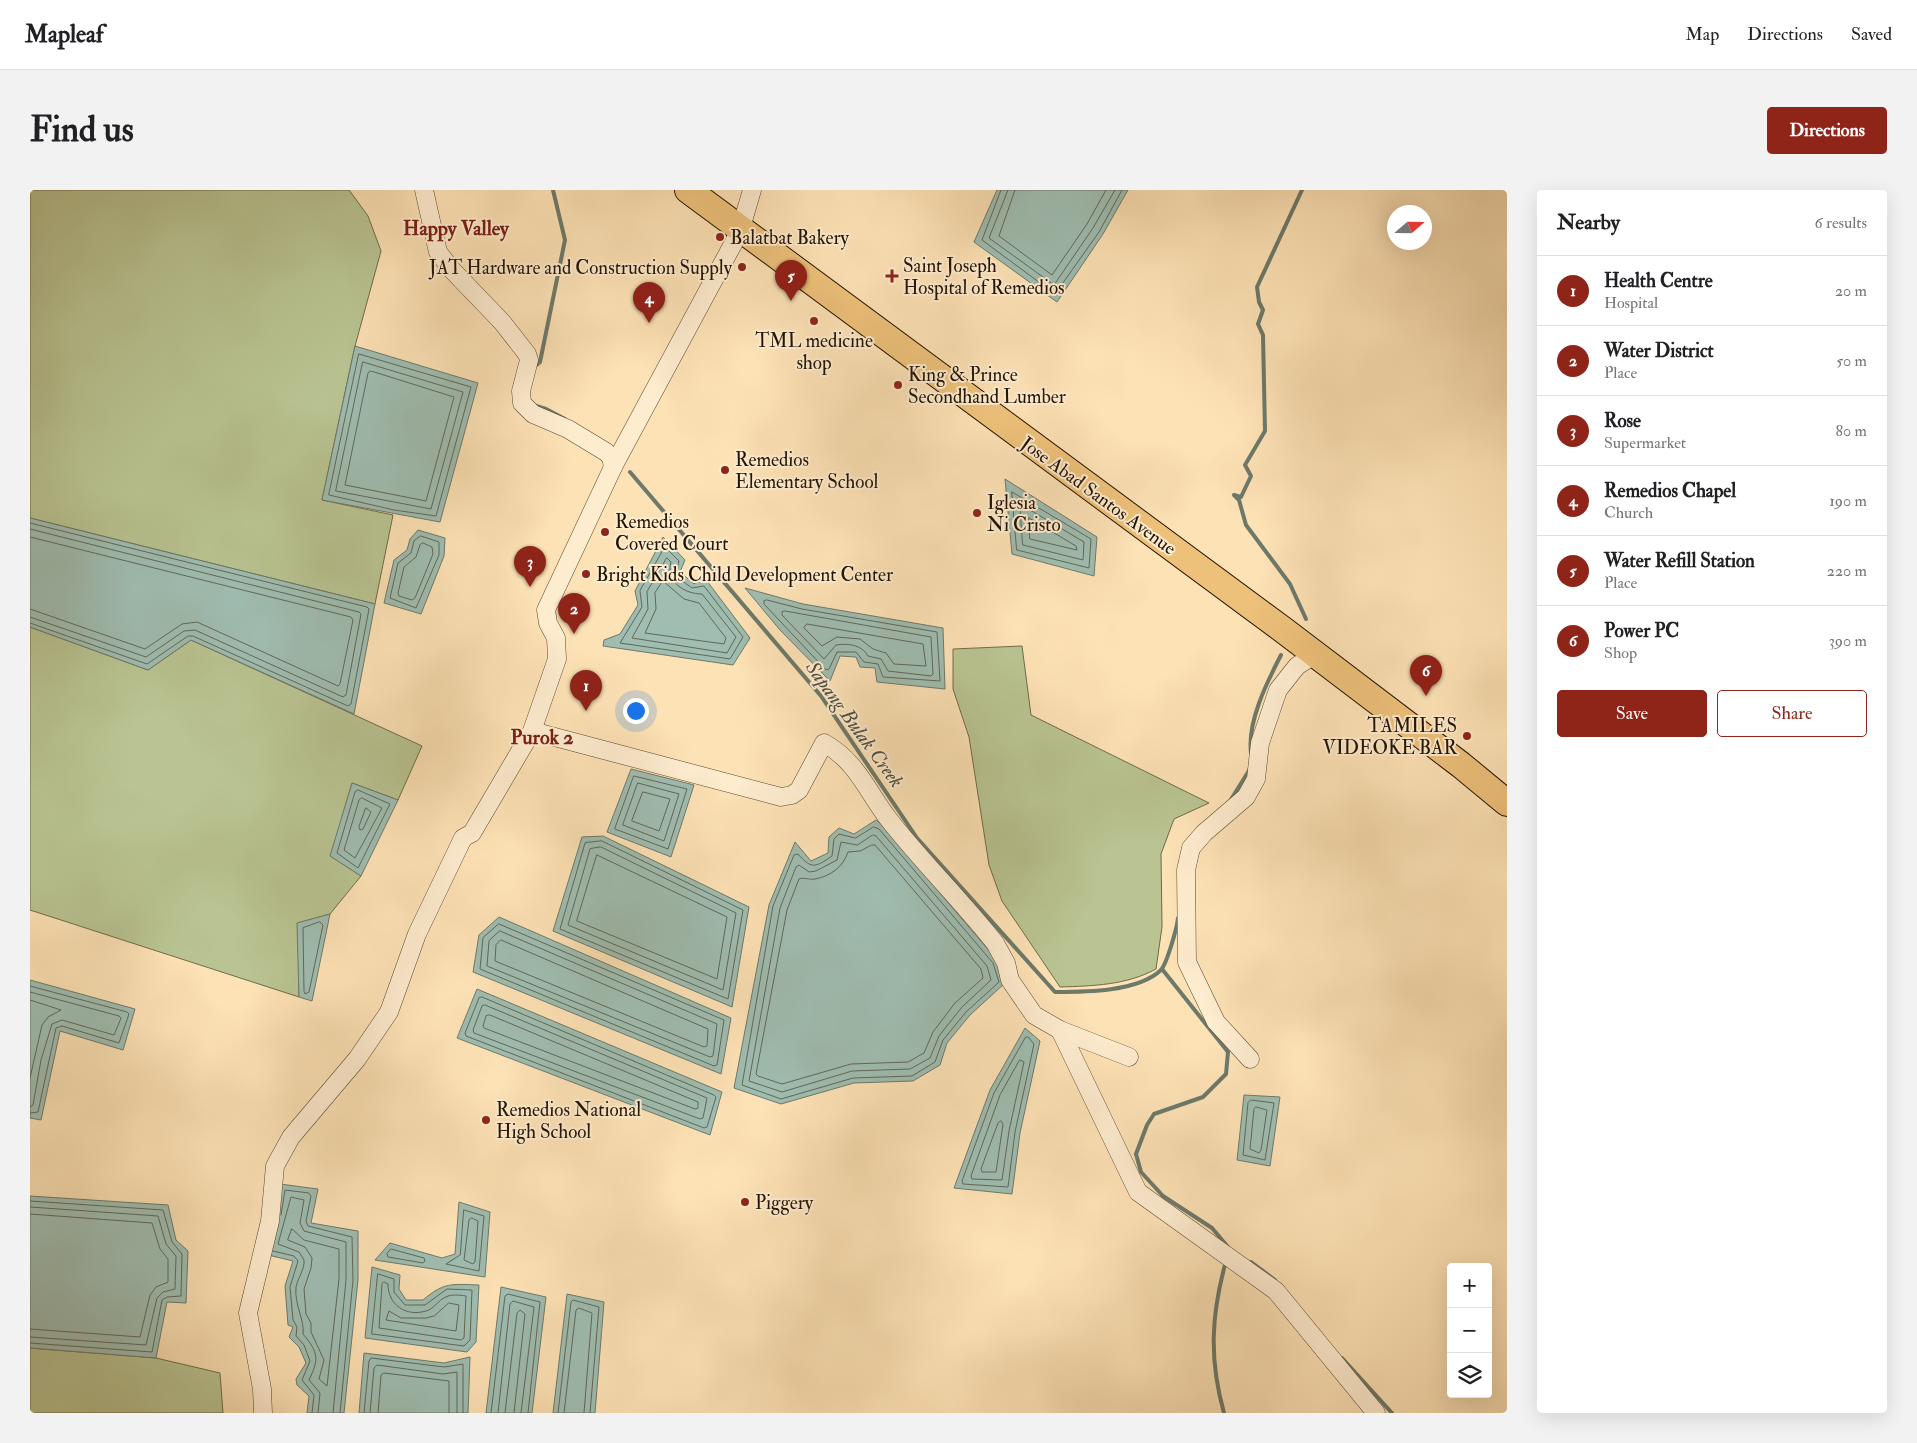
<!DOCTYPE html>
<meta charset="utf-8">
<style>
body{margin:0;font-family:"IM FELL Double Pica",serif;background:#f2f2f2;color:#202124}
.controls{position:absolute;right:15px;bottom:15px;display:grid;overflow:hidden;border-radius:5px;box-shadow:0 5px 20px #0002}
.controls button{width:45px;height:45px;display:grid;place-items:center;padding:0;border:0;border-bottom:1px solid #e0e0e0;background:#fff;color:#202124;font:25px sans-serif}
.compass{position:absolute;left:1357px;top:15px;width:45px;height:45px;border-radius:50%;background:#fff;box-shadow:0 5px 20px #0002;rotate:70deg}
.you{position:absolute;left:605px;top:520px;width:18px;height:18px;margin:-12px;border:4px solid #fff;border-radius:50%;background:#1a73e8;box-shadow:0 0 0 8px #1a73e833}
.badge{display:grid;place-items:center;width:32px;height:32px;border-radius:50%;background:#8f2418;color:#fff;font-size:16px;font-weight:700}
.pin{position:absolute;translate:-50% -41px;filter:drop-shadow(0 1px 2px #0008)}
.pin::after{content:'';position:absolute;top:26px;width:18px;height:15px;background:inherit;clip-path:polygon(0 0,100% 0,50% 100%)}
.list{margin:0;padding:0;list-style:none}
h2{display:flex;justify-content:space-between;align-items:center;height:65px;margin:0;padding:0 20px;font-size:21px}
h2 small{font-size:16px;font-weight:400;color:#757577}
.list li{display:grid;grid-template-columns:32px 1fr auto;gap:15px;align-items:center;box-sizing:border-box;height:70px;padding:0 20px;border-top:1px solid #e0e0e0}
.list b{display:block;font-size:19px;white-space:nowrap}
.list p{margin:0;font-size:16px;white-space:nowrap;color:#757577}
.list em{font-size:16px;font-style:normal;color:#757577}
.actions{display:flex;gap:10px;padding:15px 20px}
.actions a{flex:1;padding:11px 0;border:1px solid #8f2418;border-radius:5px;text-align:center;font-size:18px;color:#8f2418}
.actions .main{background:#8f2418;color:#fff}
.icon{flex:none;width:28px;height:28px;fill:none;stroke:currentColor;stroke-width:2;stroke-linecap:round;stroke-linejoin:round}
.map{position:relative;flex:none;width:1477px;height:1223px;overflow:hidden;border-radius:5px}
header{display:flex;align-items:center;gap:30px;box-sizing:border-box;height:70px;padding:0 25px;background:#fff;border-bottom:1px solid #e0e0e0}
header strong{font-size:24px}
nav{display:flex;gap:28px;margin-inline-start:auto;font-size:18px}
.intro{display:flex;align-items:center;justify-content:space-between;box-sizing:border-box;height:120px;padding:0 30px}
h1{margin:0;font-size:35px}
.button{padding:12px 22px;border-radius:5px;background:#8f2418;color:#fff;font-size:18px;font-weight:700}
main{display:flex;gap:30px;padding:0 30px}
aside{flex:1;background:#fff;border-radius:5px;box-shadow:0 5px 20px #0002}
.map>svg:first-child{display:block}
.green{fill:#b9c492;stroke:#6e6b49}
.water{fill:#9fbdb1;stroke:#6d796a}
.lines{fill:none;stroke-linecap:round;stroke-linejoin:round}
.shore{stroke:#606858;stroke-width:1}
.stream{stroke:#6d796a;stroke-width:4}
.minor-casing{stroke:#59462d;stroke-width:19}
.highway-casing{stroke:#221200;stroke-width:28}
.minor{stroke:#feeccf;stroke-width:18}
.highway{stroke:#eec17a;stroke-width:26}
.poi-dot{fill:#8f2418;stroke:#feeccf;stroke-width:2}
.labels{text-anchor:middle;stroke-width:4;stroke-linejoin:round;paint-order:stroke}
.poi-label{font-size:19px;fill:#221200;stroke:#feeccf;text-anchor:start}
.street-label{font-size:19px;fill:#221200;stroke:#feeccf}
.neighbourhood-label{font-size:20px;font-weight:bold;fill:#7a1f14;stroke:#feeccf}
.water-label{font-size:20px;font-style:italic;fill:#4e4e3e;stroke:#feeccf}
</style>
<header>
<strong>Mapleaf</strong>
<nav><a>Map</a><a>Directions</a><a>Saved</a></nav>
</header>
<div class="intro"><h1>Find us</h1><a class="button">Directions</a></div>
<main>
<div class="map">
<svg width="1477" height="1223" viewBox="0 0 1477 1223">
<rect width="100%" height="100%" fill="#fde2b5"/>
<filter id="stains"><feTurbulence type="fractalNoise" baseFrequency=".004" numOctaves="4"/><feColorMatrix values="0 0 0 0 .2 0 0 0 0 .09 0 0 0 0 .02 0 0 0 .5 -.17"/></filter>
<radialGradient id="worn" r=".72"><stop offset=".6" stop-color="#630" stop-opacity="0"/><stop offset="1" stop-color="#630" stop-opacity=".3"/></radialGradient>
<g class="green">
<path d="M 0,0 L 319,0 L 338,26 L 351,61 L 325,156 L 292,310 L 363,325 L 345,414 L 0,328 Z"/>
<path d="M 0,437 L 118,480 L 161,450 L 392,556 L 368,610 L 322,593 L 301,666 L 331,686 L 300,724 L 268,733 L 269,807 L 0,720 Z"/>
<path d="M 992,456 L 1001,525 L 1179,613 L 1144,629 L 1131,664 L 1132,737 L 1126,779 C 1097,795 1063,796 1030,797 L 972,711 L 959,675 L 939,547 L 923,499 L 923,459 Z"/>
<path d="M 0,1158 L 126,1168 L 190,1183 L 193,1223 L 0,1223 Z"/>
</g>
<g class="water">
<path d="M 967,0 L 1098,0 L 1073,44 L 1027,112 L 944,52 Z"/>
<path d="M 325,156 L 448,193 L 410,332 L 292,310 Z"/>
<path d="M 975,289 L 1067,347 L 1064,386 L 982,364 Z"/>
<path d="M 0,328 L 345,414 L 324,524 L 161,450 L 118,480 L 0,437 Z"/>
<path d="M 388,340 L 415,348 L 414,366 L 391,424 L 354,413 L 364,370 L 377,360 L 380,349 Z"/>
<path d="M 633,347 L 655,370 L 650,382 L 664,394 L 674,387 L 720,448 L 703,475 L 573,456 L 574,450 L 590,444 L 608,415 L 605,401 Z"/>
<path d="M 715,398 L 773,414 L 913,438 L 915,499 L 847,492 L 845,478 L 830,477 L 826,467 L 810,466 L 800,491 L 750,440 Z"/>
<path d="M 601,579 L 664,595 L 641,667 L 577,642 Z"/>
<path d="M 322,593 L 368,610 L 331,686 L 300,666 Z"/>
<path d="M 846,630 L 852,635 L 967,770 L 975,793 L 940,825 L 917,853 L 910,875 L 883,891 L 824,893 L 751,914 L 704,898 L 739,715 L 765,652 L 781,671 L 798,663 L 799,647 L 809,638 L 824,644 Z"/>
<path d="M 573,646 L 719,717 L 702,817 L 523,741 L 552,647 Z"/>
<path d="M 300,724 L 282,811 L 269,807 L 267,733 Z"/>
<path d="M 469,727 L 701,828 L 691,884 L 443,782 L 449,745 Z"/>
<path d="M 0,790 L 105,819 L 93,860 L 30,841 L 11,930 L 0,928 Z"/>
<path d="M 447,799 L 692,902 L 680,945 L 427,848 Z"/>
<path d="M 995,838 L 1010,851 L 990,943 L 982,1004 L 924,998 L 960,900 Z"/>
<path d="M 1214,905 L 1250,907 L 1240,976 L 1207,970 Z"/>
<path d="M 250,994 L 288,999 L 281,1033 L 328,1041 L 328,1090 L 314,1223 L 277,1223 L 279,1206 L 267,1195 L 266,1189 L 276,1173 L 269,1157 L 259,1147 L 263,1137 L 258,1135 L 255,1096 L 263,1071 L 234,1064 Z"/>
<path d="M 0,1006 L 138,1015 L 146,1050 L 158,1061 L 156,1113 L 137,1112 L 126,1168 L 0,1158 Z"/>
<path d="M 429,1012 L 460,1022 L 455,1087 L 345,1070 L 360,1053 L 412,1068 L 425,1064 Z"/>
<path d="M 342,1077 L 370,1085 L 369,1099 L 376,1110 L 393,1110 C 414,1092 422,1094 449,1095 L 446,1152 L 437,1162 L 335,1148 Z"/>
<path d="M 471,1097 L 516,1107 L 502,1223 L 456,1223 Z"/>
<path d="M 537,1104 L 574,1112 L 565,1223 L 523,1223 Z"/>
<path d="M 334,1163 L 414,1173 L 440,1167 L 438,1223 L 329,1223 Z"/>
</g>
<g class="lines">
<g class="shore">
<path d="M 971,0 L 952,50 L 1025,104 L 1069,42 L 1092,0"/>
<path d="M 978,0 L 959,48 L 1024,95 L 1063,38 L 1085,0"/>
<path d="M 985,0 L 969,46 L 1022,85 L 1057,34 L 1076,0"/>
<path d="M 329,164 L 441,197 L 406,326 L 364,320 L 299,305 Z"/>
<path d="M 333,172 L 433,202 L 401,319 L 306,301 Z"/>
<path d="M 341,181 L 424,207 L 396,311 L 315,295 L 338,183 Z"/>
<path d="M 982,302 L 1061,349 L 1059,378 L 987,360 Z"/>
<path d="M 990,314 L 1054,352 L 1053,370 L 993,355 Z"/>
<path d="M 999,328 L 1046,356 L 1047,360 L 1000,349 Z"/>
<path d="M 0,333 L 337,417 L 339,419 L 321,514 L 318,516 L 163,446 L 158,446 L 117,474 L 0,433"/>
<path d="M 0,339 L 329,422 L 331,424 L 316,505 L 313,507 L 165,440 L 154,441 L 116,467 L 0,427"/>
<path d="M 391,346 L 409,352 L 409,365 L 386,418 L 360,408 L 368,373 L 381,363 L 384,351 Z"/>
<path d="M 0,347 L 321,427 L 323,430 L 310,494 L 308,496 L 167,432 L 152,434 L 115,459 L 0,419"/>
<path d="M 393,353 L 402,357 L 403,364 L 385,408 L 382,410 L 369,406 L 368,403 L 374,377 L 386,367 L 390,355 Z"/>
<path d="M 635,357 L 649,371 C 645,387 648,388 662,398 L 674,396 L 713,447 L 700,469 L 590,453 L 612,417 L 610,401 Z"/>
<path d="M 637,368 L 641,372 C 635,392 655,404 672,404 L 706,447 L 697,463 L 602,448 L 618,419 L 617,402 Z"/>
<path d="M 633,391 L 654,409 L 669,413 L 696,448 L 694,454 L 615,443 L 626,419 L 625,403 Z"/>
<path d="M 737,410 L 772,419 L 907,442 L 910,491 L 853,487 L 848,474 L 834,472 L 826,462 L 807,462 L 799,479 L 796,480 L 734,414 L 734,411 Z"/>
<path d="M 755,421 L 901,447 L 903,484 L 901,486 L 858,481 L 851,469 L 838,466 C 832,455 819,453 806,455 L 794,469 L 752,425 L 752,422 Z"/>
<path d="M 777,434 L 893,454 L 896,476 L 864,474 L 856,463 L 843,459 L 830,449 L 807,447 L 792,456 L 774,438 Z"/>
<path d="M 604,586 L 657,599 L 638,659 L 585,639 Z"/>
<path d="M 608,593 L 649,604 L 634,651 L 593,635 Z"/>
<path d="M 328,600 L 360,614 L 328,678 L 307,663 L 325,602 Z"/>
<path d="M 613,602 L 640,609 L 629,641 L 602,631 Z"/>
<path d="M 332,608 L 352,618 L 325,668 L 314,660 L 329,610 Z"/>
<path d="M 336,618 L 341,622 L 333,639 L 330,640 L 329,637 Z"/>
<path d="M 844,637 L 849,639 L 963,773 L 969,792 L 936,822 L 913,850 L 905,872 L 882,886 L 823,888 L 751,909 L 712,895 L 743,716 L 764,665 L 768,664 C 781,679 785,678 802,666 L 804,649 L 809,644 L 825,648 Z"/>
<path d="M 843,645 L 846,646 L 957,776 L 961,790 L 932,817 L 909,846 L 900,868 L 880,879 L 822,881 L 752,902 L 719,891 L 750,718 L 766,677 L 769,675 L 779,682 L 786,681 L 807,670 L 811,652 L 827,655 Z"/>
<path d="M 572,651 L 713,720 L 698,809 L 530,739 L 555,653 Z"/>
<path d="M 842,655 L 845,655 L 951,779 L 953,788 L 925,813 L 903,842 L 894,863 L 878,872 L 821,874 L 752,894 L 728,886 L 726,884 L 757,720 L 769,689 C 774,687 779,690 785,689 C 801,686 813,677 818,662 L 830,661 Z"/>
<path d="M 571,657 L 706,723 L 693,800 L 538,735 L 560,659 Z"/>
<path d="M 567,665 L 697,727 L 687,789 L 547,731 Z"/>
<path d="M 290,732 L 293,735 L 279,802 L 275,804 L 274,801 L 273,738 Z"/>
<path d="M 469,734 L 694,830 L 687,875 L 684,876 L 450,779 L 453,748 Z"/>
<path d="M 470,741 L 687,834 L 683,866 L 680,867 L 457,776 L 459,751 Z"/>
<path d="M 471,750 L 678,839 L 677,856 L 674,857 L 465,771 L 466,755 Z"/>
<path d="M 0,796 L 97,822 L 99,824 L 89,853 L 32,836 L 26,838 L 8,922 L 0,923"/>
<path d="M 0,802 L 89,826 L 91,828 L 84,845 L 32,830 L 22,834 L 11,870 L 3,915 L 0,917"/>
<path d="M 452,807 L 684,905 L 686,907 L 677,937 L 674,938 L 436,846 L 435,843 L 449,808 Z"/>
<path d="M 0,810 L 31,820 L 18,827 L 12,835 L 0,888"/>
<path d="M 455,815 L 677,908 L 673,928 L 670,929 L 444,843 L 443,840 L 452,816 Z"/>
<path d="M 460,825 L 668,912 L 668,918 L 665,919 L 454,838 L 453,836 L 456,826 Z"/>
<path d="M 998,847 L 1004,854 L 985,942 L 978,997 L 933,994 L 932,991 L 964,903 L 995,848 Z"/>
<path d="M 990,870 L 994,872 L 979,941 L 972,990 L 942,989 L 941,986 L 970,905 Z"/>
<path d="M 1221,910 L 1244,913 L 1235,970 L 1213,965 L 1218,913 Z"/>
<path d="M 1226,917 L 1237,920 L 1231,960 L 1229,963 L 1220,959 L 1224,919 Z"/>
<path d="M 971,931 L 973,934 L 966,982 L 952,982 L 951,979 L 968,933 Z"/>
<path d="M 0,1011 L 133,1020 L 142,1052 L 152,1064 L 151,1106 L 137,1107 L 132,1110 L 122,1162 L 0,1153"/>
<path d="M 0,1017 L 128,1026 L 136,1054 L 146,1066 L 145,1099 L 133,1102 L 127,1108 L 116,1155 L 0,1147"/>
<path d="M 434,1020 L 454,1026 L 449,1081 L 416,1074 L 430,1065 Z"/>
<path d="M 0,1024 L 122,1033 L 130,1059 L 138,1069 L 138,1092 L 126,1097 L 120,1105 L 110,1147 L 0,1139"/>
<path d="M 251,1025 L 255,1000 L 279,1003 L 281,1006 L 276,1031 L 278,1036 L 322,1047 L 323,1090 L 310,1223"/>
<path d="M 442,1028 L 448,1031 L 445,1072 L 443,1074 L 434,1070 L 439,1030 Z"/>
<path d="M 262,1039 L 274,1050 L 309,1059 L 309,1089 L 297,1196 L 289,1189 L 294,1170 L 281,1142 L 281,1133 L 276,1124 L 274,1099 L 281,1078 L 282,1068 L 275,1057 L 258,1050 Z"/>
<path d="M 361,1059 L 394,1068 L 395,1071 L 393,1073 L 358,1067 L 357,1064 Z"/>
<path d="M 243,1061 L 264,1066 L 268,1071 L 260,1097 L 263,1130 L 267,1137 L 266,1146 L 274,1155 L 280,1171 L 272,1190 L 284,1205 L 282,1223"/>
<path d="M 348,1084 L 364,1089 L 364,1102 L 375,1115 L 395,1115 L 417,1099 L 442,1100 L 440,1150 L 434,1156 L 342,1144 Z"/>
<path d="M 354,1092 L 358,1094 C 358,1115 376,1127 396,1121 C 404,1119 408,1110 416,1107 C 421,1104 430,1105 436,1106 L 434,1148 L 431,1150 L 349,1138 L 352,1094 Z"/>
<path d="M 419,1113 L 429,1115 L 426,1141 L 356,1130 L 359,1121 L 371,1128 L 396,1128 L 404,1126 Z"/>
<path d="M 288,1223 L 290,1203 L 279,1190 C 289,1169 289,1163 273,1144 C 275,1131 264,1114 266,1097 C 268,1087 275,1079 274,1070 L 269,1062 L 248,1054 L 261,1007 L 274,1010 L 270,1033 L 274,1041 L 316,1052 L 316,1090 L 303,1223"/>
<path d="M 334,1223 L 339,1171 L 341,1168 L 414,1177 L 433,1174 L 433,1223"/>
<path d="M 340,1223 L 344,1178 L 347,1175 L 413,1184 L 427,1182 L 427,1223"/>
<path d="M 348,1223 L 351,1185 L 354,1183 L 419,1191 L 419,1223"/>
<path d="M 461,1223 L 475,1106 L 478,1104 L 510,1112 L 498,1223"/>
<path d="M 468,1223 L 480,1114 L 483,1111 L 504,1117 L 491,1223"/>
<path d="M 475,1223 L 487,1123 L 490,1120 L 495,1124 L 484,1223"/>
<path d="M 528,1223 L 541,1112 L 543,1110 L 569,1117 L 560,1223"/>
<path d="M 534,1223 L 546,1120 L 549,1118 L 562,1123 L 554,1223"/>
</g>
<g class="stream">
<path d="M 1272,0 L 1227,97 L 1229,112 L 1233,120 L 1228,134 L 1233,145 L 1235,241 L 1215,275 L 1221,286 L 1211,307 L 1204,305 L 1209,310 L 1216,335 L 1260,394 L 1276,429"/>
<path d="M 503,178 L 510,172 L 535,50 L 523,0"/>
<path d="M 503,215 L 516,219 L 535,229"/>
<path d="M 600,282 L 791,506 L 887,648 L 1025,802 C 1055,802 1108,802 1131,780 C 1137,773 1147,738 1148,728"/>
<path d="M 1221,563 C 1217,532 1237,492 1251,465"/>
<path d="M 1200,611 L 1220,579"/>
<path d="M 1132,779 L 1198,862 L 1196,884 L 1173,907 L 1124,924 L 1117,935 L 1106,964 L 1111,982 L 1133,1006 L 1182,1038 L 1198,1057"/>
<path d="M 1221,1072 L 1245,1090"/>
<path d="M 1312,1168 L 1362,1223"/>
<path d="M 1194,1223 C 1179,1169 1181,1125 1196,1071"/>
</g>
<defs>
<g id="minor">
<path d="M 394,0 L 408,62 L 422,80 L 472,132 L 497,164 L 499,170 L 491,201 L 492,213 L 503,224 L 538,239 L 576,262 L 581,267 L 583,277"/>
<path d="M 502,541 L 751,607 L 762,605 L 769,600 L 794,553 C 827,571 838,603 860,631 C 893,673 932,711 965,753 L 976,773 L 980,790 L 1004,825 L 1030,840 L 1099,867"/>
<path d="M 1030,840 L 1108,1002 L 1246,1101 L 1346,1223"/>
<path d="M 1220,869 L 1186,832 L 1157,772 L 1156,680 L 1161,658 L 1174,643 L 1216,607 L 1226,589 L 1230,553 L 1248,500 L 1267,476 L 1284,465"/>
<path d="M 233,1223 L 232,1199 L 218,1123 L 240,1031 L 245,976 L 261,947 L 327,869 L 359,822 L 387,744 L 433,648 L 442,643 L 502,541 L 527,469 L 526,448 L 518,433 L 516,420 L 584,275 L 710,41 L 722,0"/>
</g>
<path id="highway" d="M 658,0 L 1252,439 L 1431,575 L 1477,613"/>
</defs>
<use href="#minor" class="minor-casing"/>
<use href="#highway" class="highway-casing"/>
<use href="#minor" class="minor"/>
<use href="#highway" class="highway"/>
</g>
<g class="poi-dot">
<circle cx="690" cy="47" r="5"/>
<circle cx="712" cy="77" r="5"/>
<path d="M859.5 78.5h5v5h5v5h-5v5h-5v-5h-5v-5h5z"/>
<circle cx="784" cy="131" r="5"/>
<circle cx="868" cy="195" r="5"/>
<circle cx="695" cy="280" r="5"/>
<circle cx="947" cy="323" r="5"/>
<circle cx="575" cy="342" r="5"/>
<circle cx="556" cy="384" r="5"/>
<circle cx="1437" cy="546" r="5"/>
<circle cx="456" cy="930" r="5"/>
<circle cx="715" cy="1012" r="5"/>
</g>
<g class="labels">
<g class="poi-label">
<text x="700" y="54">Balatbat Bakery</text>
<text x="873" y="82">Saint Joseph<tspan x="873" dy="22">Hospital of Remedios</tspan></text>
<text x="702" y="84" text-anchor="end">JAT Hardware and Construction Supply</text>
<text x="784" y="157" text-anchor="middle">TML medicine<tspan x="784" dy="22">shop</tspan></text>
<text x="878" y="191">King &amp; Prince<tspan x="878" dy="22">Secondhand Lumber</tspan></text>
<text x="705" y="276">Remedios<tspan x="705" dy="22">Elementary School</tspan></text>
<text x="957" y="319">Iglesia<tspan x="957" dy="22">Ni Cristo</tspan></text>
<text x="585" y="338">Remedios<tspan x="585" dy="22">Covered Court</tspan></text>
<text x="566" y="391">Bright Kids Child Development Center</text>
<text x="1427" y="542" text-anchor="end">TAMILES<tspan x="1427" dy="22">VIDEOKE BAR</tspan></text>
<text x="466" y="926">Remedios National<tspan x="466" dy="22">High School</tspan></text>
<text x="725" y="1019">Piggery</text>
</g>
<g class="street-label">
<text transform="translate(1069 305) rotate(36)" y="7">Jose Abad Santos Avenue</text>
</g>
<g class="neighbourhood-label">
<text x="426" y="45">Happy Valley</text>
<text x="512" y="554">Purok 2</text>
</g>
<g class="water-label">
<text transform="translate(825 534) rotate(54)" y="7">Sapang Bulak Creek</text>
</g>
</g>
<rect width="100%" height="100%" filter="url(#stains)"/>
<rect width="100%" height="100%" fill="url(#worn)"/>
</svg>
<div class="controls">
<button>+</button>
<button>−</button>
<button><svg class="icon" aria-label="layers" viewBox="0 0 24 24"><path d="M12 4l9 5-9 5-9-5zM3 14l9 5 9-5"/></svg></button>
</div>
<svg class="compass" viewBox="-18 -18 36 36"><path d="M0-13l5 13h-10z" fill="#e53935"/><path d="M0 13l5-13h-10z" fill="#757577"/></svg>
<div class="you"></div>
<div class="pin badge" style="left:556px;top:521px">1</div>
<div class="pin badge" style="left:544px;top:444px">2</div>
<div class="pin badge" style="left:500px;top:397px">3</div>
<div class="pin badge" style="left:619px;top:133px">4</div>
<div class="pin badge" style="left:761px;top:111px">5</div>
<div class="pin badge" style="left:1396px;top:506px">6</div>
</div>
<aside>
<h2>Nearby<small>6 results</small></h2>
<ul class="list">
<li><span class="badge">1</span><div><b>Health Centre</b><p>Hospital</p></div><em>20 m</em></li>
<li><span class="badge">2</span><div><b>Water District</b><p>Place</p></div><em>50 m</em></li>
<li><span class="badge">3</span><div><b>Rose</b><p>Supermarket</p></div><em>80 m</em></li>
<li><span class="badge">4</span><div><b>Remedios Chapel</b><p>Church</p></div><em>190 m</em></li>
<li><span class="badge">5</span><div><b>Water Refill Station</b><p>Place</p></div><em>220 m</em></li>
<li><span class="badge">6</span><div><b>Power PC</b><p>Shop</p></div><em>390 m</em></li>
</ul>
<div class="actions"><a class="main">Save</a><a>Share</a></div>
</aside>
</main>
